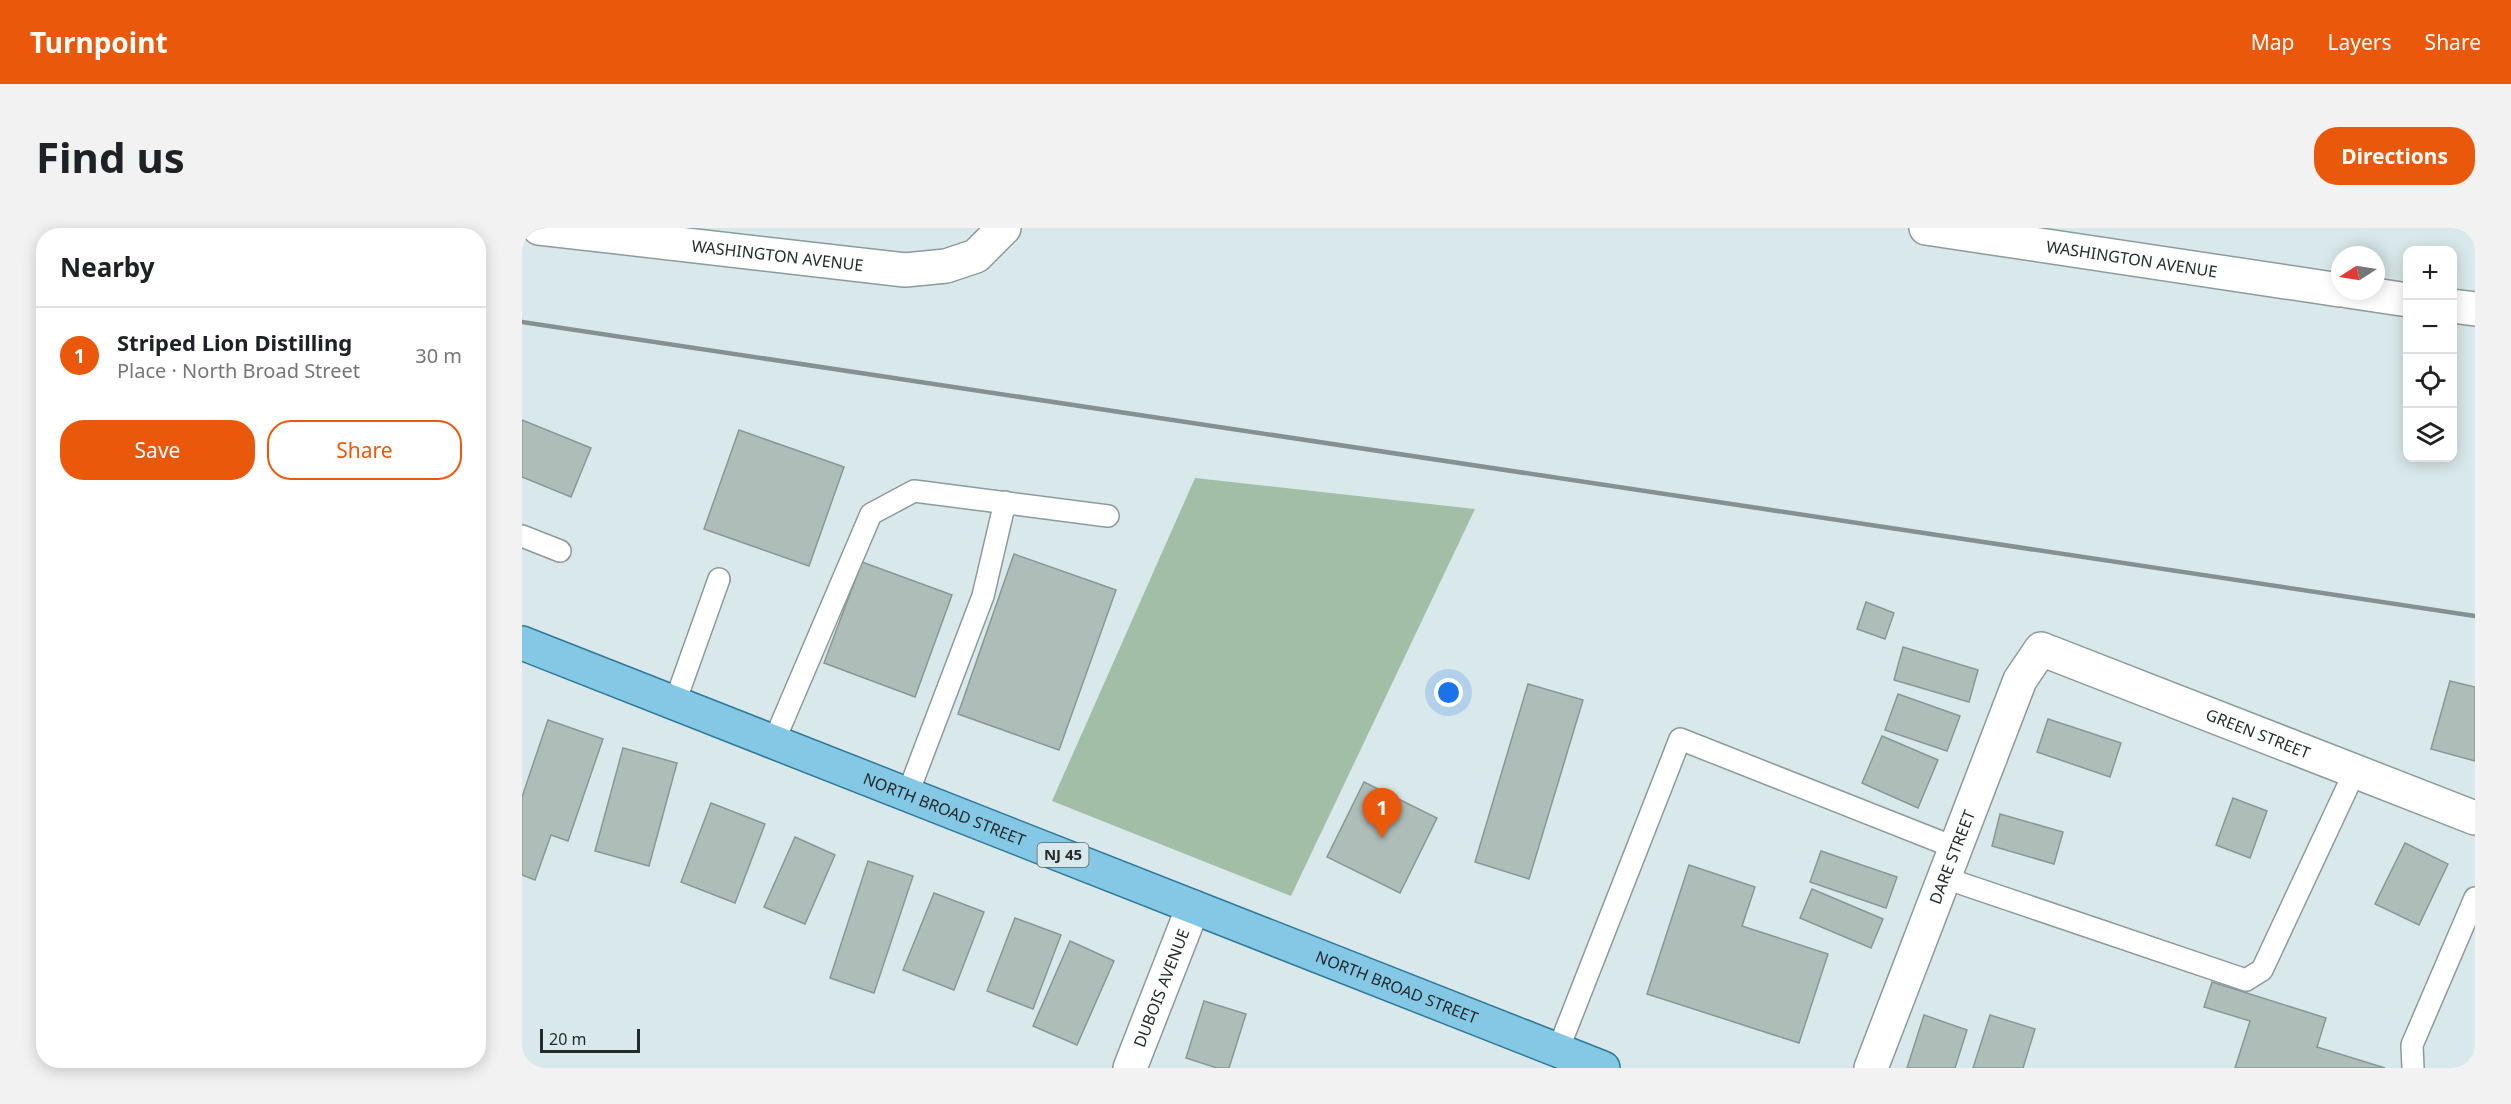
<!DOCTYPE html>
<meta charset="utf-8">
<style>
body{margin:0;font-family:"Noto Sans",sans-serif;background:#f2f2f2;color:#202124}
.controls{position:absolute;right:18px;top:18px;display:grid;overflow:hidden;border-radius:12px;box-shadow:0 3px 15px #0003}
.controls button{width:54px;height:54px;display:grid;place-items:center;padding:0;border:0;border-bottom:2px solid #e0e0e0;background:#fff;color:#202124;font:30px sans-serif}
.compass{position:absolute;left:1809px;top:18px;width:54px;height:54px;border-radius:50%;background:#fff;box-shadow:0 3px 15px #0003;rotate:258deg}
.scale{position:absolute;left:18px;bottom:15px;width:100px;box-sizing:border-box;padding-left:6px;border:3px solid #242a2a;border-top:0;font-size:16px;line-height:21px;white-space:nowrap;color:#242a2a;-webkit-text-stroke:4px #d9e8ea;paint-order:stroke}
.you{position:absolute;left:927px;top:465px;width:21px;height:21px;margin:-15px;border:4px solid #fff;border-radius:50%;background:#1a73e8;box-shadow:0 0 0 9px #1a73e833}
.badge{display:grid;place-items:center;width:39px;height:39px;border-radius:50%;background:#ea580c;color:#fff;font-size:20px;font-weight:700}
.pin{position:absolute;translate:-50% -50px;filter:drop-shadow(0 2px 3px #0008)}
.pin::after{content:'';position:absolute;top:32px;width:21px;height:18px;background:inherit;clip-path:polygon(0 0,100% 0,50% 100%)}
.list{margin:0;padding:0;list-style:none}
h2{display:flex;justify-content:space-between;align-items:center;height:78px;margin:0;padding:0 24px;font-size:26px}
h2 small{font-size:20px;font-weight:400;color:#757577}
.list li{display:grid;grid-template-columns:39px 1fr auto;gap:18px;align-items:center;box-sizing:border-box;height:96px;padding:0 24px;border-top:2px solid #e0e0e0}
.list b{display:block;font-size:22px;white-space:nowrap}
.list p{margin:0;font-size:20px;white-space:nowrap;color:#757577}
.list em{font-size:20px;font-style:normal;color:#757577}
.actions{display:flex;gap:12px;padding:18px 24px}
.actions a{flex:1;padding:14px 0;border:2px solid #ea580c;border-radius:24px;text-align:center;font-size:21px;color:#ea580c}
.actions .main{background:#ea580c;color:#fff}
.icon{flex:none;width:33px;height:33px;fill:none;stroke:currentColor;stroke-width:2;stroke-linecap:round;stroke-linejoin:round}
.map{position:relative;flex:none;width:1953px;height:840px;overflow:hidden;border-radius:24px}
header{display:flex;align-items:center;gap:36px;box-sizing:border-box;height:84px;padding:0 30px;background:#ea580c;color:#fff}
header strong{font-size:28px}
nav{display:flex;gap:33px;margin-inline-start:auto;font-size:21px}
.intro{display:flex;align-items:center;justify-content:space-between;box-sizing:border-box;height:144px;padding:0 36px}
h1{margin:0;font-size:42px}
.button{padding:15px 27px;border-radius:24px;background:#ea580c;color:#fff;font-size:21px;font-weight:700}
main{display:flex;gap:36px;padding:0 36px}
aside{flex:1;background:#fff;border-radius:24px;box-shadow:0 3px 15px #0003}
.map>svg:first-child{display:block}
.green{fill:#a2bea6}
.building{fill:#afbdb9;stroke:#8a9793;stroke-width:1.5}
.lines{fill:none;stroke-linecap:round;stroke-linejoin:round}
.service-casing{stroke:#8c9a9c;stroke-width:24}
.minor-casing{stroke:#8c9a9c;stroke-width:36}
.primary-casing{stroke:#2e7998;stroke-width:36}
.service{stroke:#fff;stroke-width:21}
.minor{stroke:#fff;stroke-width:33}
.primary{stroke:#85c8e5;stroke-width:33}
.rail{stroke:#859091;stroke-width:4.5}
.labels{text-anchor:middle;stroke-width:4.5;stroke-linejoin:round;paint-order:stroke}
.shield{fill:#d9e8ea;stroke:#5a6364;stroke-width:1.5}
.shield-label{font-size:15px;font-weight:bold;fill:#242a2a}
.street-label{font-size:16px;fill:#242a2a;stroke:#d9e8ea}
</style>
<header>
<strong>Turnpoint</strong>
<nav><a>Map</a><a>Layers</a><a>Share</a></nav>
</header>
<div class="intro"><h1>Find us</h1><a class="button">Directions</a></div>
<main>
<aside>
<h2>Nearby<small></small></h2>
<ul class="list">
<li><span class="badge">1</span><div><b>Striped Lion Distilling</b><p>Place · North Broad Street</p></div><em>30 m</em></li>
</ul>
<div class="actions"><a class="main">Save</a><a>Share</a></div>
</aside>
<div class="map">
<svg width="1953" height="840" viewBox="0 0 1953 840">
<rect width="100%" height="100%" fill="#d9e8ea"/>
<path class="green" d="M 673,250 L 953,281 L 769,668 L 530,573 Z"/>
<g class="building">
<path d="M 0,192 L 69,220 L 49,269 L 0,249 Z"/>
<path d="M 217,202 L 322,239 L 287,338 L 182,301 Z"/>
<path d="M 492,326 L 594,362 L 537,522 L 436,486 Z"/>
<path d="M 340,334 L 430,367 L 393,469 L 302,435 Z"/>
<path d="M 1344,374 L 1372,385 L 1363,411 L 1335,401 Z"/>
<path d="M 1381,419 L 1456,442 L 1447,474 L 1372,452 Z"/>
<path d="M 1928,453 L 1953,459 L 1953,533 L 1909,521 Z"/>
<path d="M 1006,456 L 1061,472 L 1007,651 L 953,634 Z"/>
<path d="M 1376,466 L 1438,488 L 1425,523 L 1363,502 Z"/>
<path d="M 1526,491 L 1599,515 L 1588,549 L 1515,524 Z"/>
<path d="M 26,492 L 81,511 L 46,613 L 29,607 L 13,652 L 0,647 L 0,569 Z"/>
<path d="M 1360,508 L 1416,532 L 1396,580 L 1340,555 Z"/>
<path d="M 101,520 L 155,535 L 127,638 L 73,623 Z"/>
<path d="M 842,554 L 915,590 L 878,665 L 805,629 Z"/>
<path d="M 1711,570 L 1745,583 L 1728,630 L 1694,617 Z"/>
<path d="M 189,575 L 243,596 L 213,675 L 159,654 Z"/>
<path d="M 1478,586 L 1541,604 L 1532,636 L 1470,618 Z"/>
<path d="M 273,609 L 313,627 L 283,696 L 242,679 Z"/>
<path d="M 1883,615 L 1926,636 L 1897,697 L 1853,676 Z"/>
<path d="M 1299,623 L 1375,649 L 1364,680 L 1288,654 Z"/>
<path d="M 346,633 L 391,648 L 352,765 L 308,750 Z"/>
<path d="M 1167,637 L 1233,659 L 1220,698 L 1306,726 L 1277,815 L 1125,766 Z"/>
<path d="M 1290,661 L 1361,691 L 1349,720 L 1278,690 Z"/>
<path d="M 412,665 L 462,684 L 432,762 L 381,742 Z"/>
<path d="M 493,690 L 539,707 L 511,781 L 465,763 Z"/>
<path d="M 548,713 L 592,733 L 555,817 L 511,798 Z"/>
<path d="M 1690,754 L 1804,790 L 1795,819 L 1863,840 L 1713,840 L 1728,793 L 1682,779 Z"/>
<path d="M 682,773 L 724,786 L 707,840 L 695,840 L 664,830 Z"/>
<path d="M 1402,787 L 1445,802 L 1433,840 L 1385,840 Z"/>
<path d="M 1468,787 L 1513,801 L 1501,840 L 1451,840 Z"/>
</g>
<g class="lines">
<defs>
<g id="service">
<path d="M 0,308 L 38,323"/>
<path d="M 153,474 L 197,351"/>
<path d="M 252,513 L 349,286 L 392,263 L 586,288"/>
<path d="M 386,565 L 461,368 L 483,274"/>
<path d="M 1423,650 L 1724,752 L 1740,742 L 1833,543"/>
<path d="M 1036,822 L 1158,511 L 1434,620"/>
<path d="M 1891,840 L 1890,817 L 1953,670"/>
</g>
<g id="minor">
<path id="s1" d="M 17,0 L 383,42 L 424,38 L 454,28 L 482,0"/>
<path id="s2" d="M 1404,0 L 1818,62"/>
<path d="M 1826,63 L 1886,72"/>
<path d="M 1930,78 L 1953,81"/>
<path id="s3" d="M 608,840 L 671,679"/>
<path id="s4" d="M 1349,840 L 1498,452 L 1519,421 L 1953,590"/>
</g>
<g id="primary">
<path id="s5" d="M 0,415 L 1081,840"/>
</g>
</defs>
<use href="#service" class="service-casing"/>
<use href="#minor" class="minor-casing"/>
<use href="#primary" class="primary-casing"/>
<use href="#service" class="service"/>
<use href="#minor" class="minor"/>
<use href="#primary" class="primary"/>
<path class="rail" d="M 0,94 L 1953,388"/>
</g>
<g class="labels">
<rect class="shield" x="515.5" y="615" width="51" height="24" rx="4.5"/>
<g class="shield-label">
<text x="541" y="632">NJ 45</text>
</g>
<g class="street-label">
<text dy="6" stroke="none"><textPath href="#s1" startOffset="240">WASHINGTON AVENUE</textPath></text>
<text dy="6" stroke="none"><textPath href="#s2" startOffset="208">WASHINGTON AVENUE</textPath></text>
<text dy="6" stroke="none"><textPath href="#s4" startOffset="686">GREEN STREET</textPath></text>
<text dy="6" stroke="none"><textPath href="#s5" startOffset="454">NORTH BROAD STREET</textPath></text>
<text dy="6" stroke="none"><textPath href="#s4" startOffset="226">DARE STREET</textPath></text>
<text dy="6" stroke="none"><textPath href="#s5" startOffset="940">NORTH BROAD STREET</textPath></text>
<text dy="6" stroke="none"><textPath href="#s3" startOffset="86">DUBOIS AVENUE</textPath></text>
</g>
</g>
</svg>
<div class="controls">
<button>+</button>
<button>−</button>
<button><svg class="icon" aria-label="locate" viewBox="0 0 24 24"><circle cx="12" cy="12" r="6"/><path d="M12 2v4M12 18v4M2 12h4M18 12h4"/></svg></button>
<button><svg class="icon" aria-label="layers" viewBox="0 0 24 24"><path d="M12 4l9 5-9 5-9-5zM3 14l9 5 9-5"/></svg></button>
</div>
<svg class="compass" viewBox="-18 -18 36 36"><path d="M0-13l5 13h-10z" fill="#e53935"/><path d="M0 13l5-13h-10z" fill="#757577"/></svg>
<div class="scale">20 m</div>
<div class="you"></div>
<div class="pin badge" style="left:860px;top:610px">1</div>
</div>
</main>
